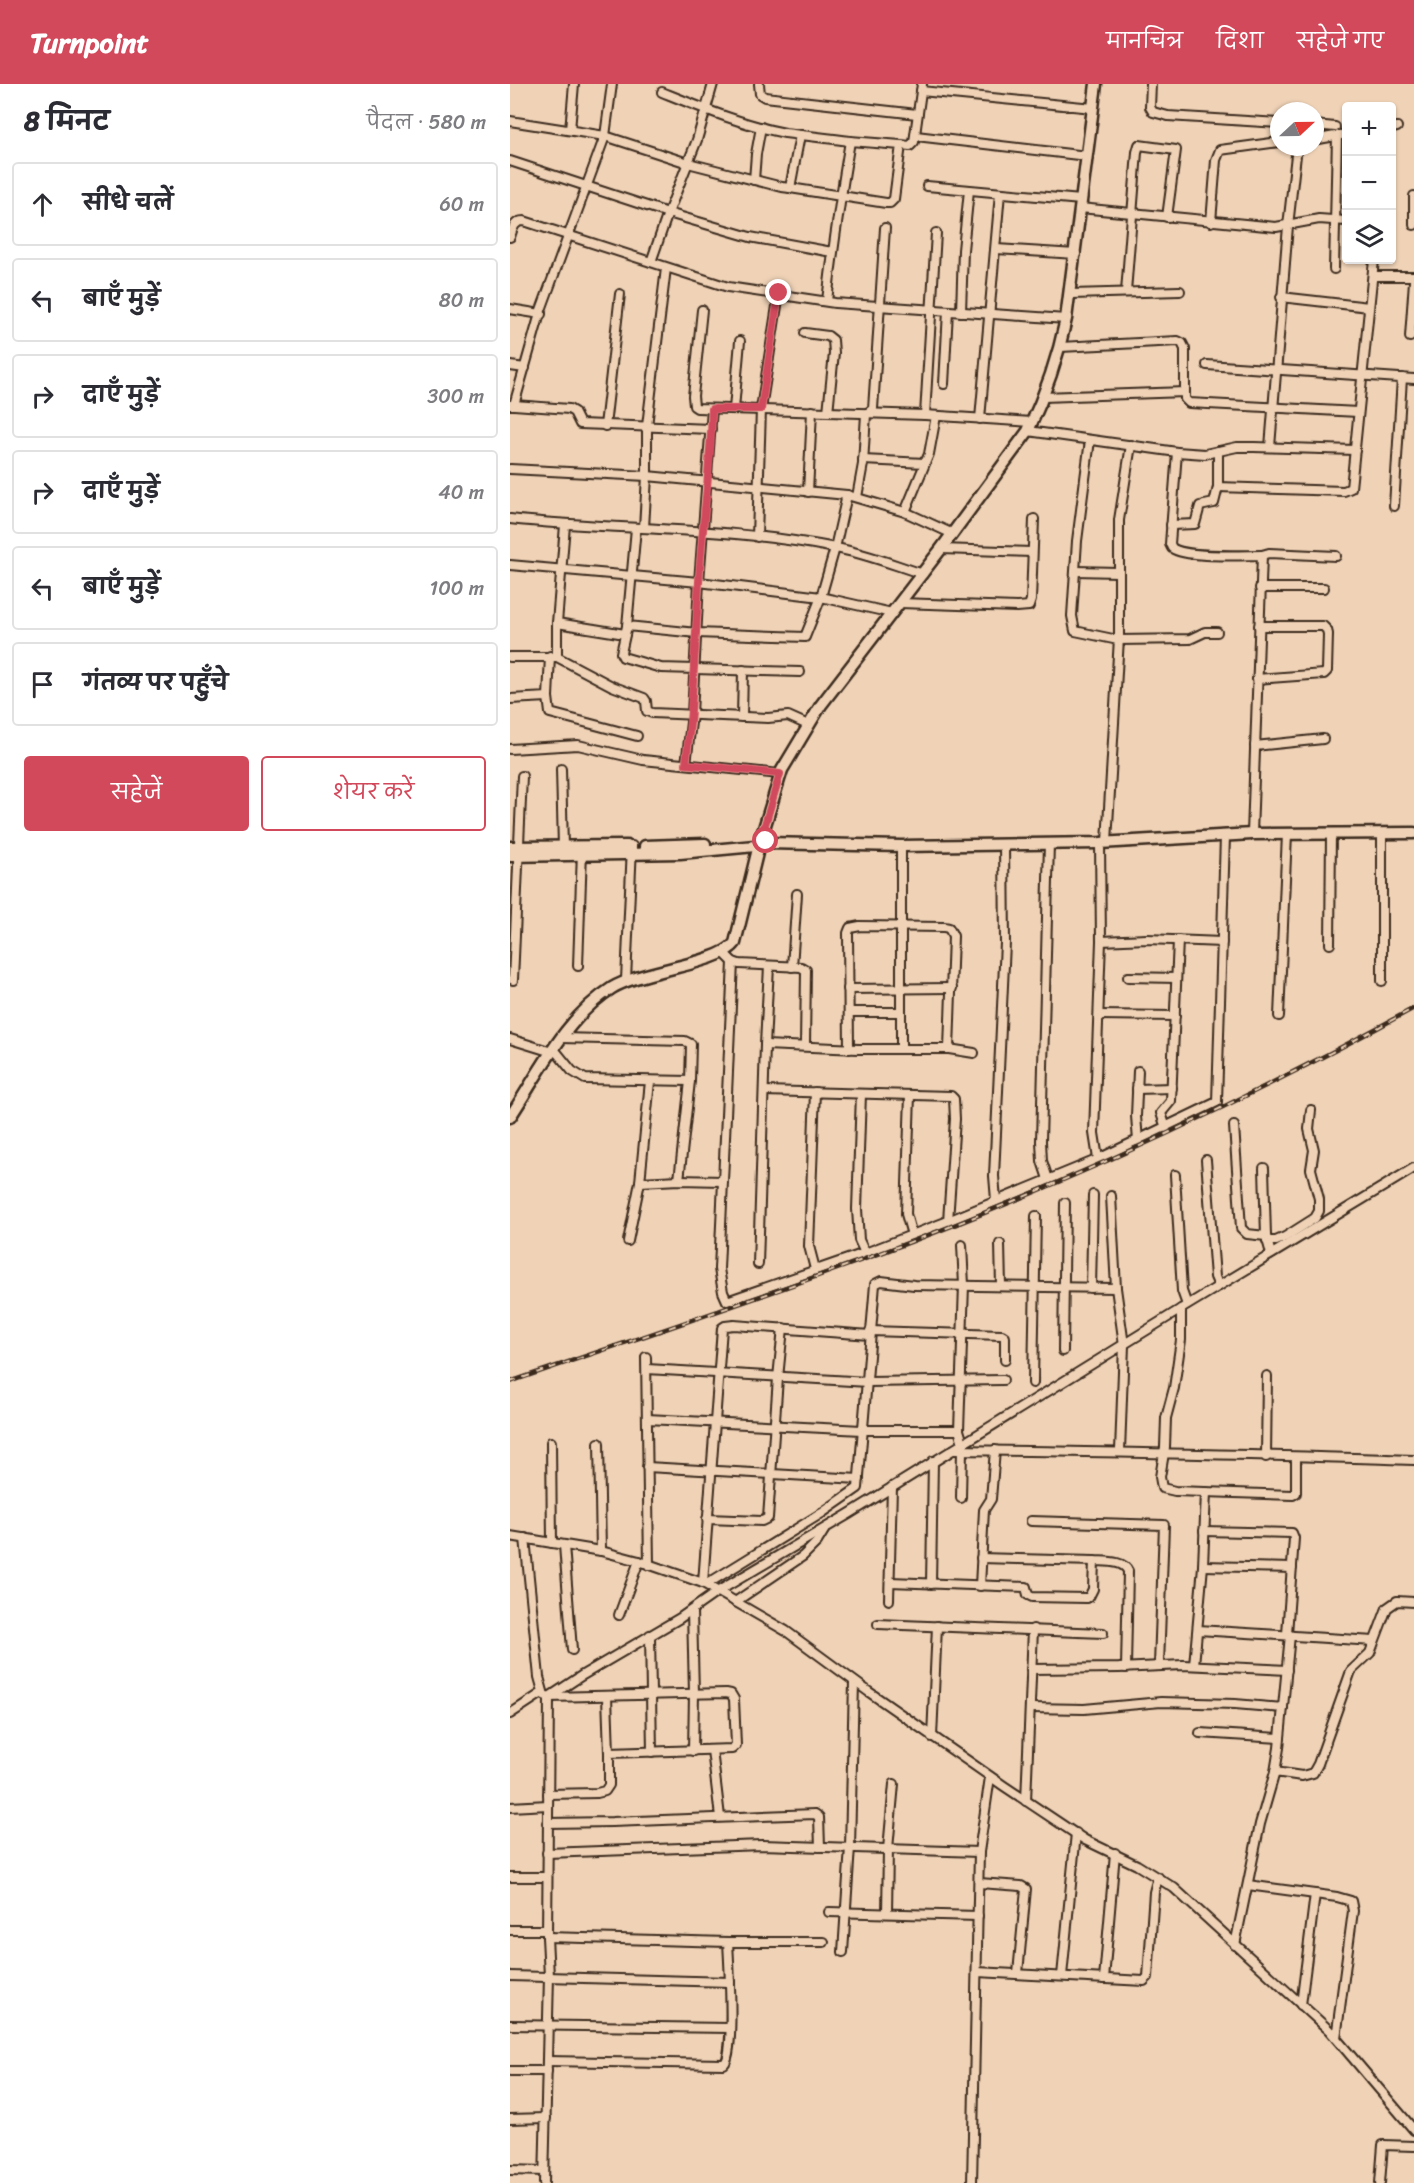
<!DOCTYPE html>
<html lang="hi">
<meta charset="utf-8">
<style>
body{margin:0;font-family:Sriracha,"Playpen Sans Deva",sans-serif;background:#f7f7f7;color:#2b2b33}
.controls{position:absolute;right:18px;top:18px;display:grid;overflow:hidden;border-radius:6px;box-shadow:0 2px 4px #0004}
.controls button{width:54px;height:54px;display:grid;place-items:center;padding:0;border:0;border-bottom:2px solid #e1e1e2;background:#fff;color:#2b2b33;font:30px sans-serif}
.compass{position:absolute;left:760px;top:18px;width:54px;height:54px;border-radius:50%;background:#fff;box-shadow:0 2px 4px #0004;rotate:68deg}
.stop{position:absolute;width:18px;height:18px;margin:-14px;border:4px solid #d1495b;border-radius:50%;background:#fff}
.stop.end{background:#d1495b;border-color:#fff;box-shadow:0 2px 6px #0008}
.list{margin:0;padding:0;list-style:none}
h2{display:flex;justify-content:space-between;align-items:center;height:78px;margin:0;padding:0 24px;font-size:26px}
h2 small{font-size:20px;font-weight:400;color:#7c7c81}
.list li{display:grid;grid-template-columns:39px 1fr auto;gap:18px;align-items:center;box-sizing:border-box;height:84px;margin:0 12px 12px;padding:0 12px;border:2px solid #e1e1e2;border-radius:6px}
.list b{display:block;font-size:22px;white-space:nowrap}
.list em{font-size:20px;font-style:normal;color:#7c7c81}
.actions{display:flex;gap:12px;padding:18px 24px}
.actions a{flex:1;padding:14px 0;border:2px solid #d1495b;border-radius:6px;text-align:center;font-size:21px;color:#d1495b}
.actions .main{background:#d1495b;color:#fff}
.icon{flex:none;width:33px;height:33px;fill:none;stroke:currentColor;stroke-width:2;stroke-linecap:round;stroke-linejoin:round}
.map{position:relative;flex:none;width:904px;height:2099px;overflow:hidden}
header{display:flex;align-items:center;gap:36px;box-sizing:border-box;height:84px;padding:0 30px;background:#d1495b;color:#fff}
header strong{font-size:28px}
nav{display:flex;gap:33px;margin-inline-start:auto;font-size:21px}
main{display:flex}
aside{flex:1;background:#fff}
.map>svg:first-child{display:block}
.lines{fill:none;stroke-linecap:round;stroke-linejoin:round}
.street-casing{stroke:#3b2a1e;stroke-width:12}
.secondary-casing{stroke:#3b2a1e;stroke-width:15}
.street{stroke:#f0d3b7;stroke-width:8}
.secondary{stroke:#f0d3b7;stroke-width:10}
.rail-casing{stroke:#3b2a1e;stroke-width:4.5}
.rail{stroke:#f0d3b7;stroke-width:2;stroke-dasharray:7;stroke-linecap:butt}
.route{stroke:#d1495b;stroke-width:8}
</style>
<header>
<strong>Turnpoint</strong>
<nav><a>मानचित्र</a><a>दिशा</a><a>सहेजे गए</a></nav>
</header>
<main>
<aside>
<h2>8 मिनट<small>पैदल · 580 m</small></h2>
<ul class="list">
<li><svg class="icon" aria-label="ahead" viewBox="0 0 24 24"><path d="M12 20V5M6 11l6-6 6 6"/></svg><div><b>सीधे चलें</b></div><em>60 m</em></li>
<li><svg class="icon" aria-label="left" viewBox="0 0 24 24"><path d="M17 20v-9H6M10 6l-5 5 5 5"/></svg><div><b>बाएँ मुड़ें</b></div><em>80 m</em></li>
<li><svg class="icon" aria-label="right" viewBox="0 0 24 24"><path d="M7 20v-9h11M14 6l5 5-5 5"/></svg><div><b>दाएँ मुड़ें</b></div><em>300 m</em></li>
<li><svg class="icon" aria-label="right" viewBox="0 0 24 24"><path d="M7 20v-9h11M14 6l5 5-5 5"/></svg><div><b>दाएँ मुड़ें</b></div><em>40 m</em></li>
<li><svg class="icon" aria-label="left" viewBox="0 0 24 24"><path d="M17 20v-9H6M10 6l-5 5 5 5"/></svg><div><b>बाएँ मुड़ें</b></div><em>100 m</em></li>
<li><svg class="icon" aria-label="arrive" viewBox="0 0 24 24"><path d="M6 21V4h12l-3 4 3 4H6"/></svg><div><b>गंतव्य पर पहुँचे</b></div></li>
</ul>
<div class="actions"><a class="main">सहेजें</a><a>शेयर करें</a></div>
</aside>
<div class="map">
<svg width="904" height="2099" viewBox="0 0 904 2099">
<rect width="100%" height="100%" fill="#f0d3b7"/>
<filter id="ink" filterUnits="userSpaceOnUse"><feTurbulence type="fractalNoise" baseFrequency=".0167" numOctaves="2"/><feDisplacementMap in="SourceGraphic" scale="12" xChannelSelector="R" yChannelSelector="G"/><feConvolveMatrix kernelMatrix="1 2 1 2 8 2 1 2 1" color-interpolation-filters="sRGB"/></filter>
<g filter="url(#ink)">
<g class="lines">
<defs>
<g id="street">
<path d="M 249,0 L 250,10 L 255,13 L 407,30"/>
<path d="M 641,0 L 640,23 L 643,28 L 658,32 L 769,39"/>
<path d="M 411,7 L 583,24"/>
<path d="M 152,8 C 192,24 233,41 275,49 C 297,52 318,54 340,57"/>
<path d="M 0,37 L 95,52 L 178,79 L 272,103 L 280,104 L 376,119 L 380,119 L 384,115 L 391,61 L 340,57 C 331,110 323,164 317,217"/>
<path d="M 805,41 L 825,43"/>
<path d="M 882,44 L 887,43"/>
<path d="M 60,46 L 64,0"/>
<path d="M 406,52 L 577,72"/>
<path d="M 809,55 L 836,50"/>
<path d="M 391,61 L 400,62 L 404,58 L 412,0"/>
<path d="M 0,77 L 158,129 L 187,56 L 203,0"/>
<path d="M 244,96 L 246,70 L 251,43"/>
<path d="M 417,102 L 571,116"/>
<path d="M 280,104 L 290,51"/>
<path d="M 904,112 L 904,141"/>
<path d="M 570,124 L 766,143 L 809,135 L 836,137"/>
<path d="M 701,138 L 706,76 L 710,66 L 769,58"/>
<path d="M 0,153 C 3,144 4,137 14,137 L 218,203 L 325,219 L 556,235"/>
<path d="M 486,165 L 566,170"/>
<path d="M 141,178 L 158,129 L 240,153 L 322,168"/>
<path d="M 824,185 L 827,52"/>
<path d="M 864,192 L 904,192"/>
<path d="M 616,208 L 627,68 L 629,61 L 666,66 L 657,133"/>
<path d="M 561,210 L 670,207"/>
<path d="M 771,213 L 859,223"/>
<path d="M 0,225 L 31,230"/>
<path d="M 192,226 L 183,312 L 184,322 L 187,324 L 415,331 L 522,338"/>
<path d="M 451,228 L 453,166 L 459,106"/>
<path d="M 295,249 L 318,252 L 323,256 L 324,269 L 318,328"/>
<path d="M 900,253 L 904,197"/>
<path d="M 550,263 L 668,257 L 672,259 L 675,265 L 675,308"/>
<path d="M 697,281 L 904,295"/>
<path d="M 0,282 L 15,284"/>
<path d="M 434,300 L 438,227"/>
<path d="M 533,313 L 675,308 L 675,315 L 679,319 L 848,328"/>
<path d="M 0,321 L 4,321 L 31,226 L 95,52 L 102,0"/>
<path d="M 4,321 L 59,325 L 64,328 L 70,340 L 201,345"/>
<path d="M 224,325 L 230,257"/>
<path d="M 415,331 L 426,149"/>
<path d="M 470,335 L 490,109"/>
<path d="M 95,342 L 110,210"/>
<path d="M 518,347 L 667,368 L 660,460 L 662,464 C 676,474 732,471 752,471 L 742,750"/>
<path d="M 580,356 L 567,457 L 562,532 L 565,547 L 608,556 L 680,555 L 695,548 L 707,548"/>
<path d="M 760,363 L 778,142 L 786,71"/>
<path d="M 708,367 L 708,403 L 834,407 L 841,404 L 864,176"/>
<path d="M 667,368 L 695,370 L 727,363 L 744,363 L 845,366"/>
<path d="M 353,376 L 415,379"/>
<path d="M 0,385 L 137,392 L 337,411 L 395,428 L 443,450"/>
<path d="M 298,408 L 302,327"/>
<path d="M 347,413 L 353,380 L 356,330 L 363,325 L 375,144"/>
<path d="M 884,422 L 892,294"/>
<path d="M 395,428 L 419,370 L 426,332"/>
<path d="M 0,435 C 108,447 218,442 325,464 C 355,469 384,481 413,490"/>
<path d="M 55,441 L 47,539 L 115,550"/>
<path d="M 661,441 L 685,440 L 690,422 L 704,419 L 708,403"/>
<path d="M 126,444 L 117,542 L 111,569 L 113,573 L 151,584 L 290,588"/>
<path d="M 134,444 L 137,392 L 137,342 L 156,184"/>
<path d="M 247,453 L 251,325 L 269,209"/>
<path d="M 431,465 L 522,468"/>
<path d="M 752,471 L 759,469 L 826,472"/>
<path d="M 0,481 L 189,498 L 311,513 L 382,529"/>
<path d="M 566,487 L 608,488"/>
<path d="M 750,504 L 814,504"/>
<path d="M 390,519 L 507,523 L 519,522 L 521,516 L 524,435"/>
<path d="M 117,542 L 187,549 L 295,553 L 311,513 L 325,464 L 337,411"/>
<path d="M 0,573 L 47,573 L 102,602 L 134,614 L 136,617 L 137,627 L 142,629 L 258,634 L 278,632 L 298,641"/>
<path d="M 47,573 L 47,539"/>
<path d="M 747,595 L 814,590 L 817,587 L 818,550 L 817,546 L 813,542 L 749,542"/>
<path d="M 38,613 L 40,629 L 127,652"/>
<path d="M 0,615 L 38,613 L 40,572"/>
<path d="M 232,633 L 233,586"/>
<path d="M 745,662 L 813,655"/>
<path d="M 0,665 L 68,661 L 133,676 L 270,690"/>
<path d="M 176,680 L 182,630 L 189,498 L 202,325"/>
<path d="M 51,685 L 53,763"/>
<path d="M 872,749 L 872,897"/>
<path d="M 597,758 L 609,554 L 609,436 L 621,361"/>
<path d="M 391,762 L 391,965"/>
<path d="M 591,857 L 637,855 L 712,858"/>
<path d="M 820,860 L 821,749"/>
<path d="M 214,869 L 223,878 L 229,880 L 291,883 L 296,886 L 295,962"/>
<path d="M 223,878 L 209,1185 L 213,1208 L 217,1217 L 355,1169 L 438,1137 L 584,1077 L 707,1018 L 715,752"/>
<path d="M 68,882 L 72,767"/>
<path d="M 282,883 L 287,810"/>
<path d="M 618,893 L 666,894"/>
<path d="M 3,896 L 12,692"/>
<path d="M 116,896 L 122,762"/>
<path d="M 338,905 L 442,904"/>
<path d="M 339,928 L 391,928"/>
<path d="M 589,931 L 665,932"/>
<path d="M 769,932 L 777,750"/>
<path d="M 51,954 L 175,957 L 181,960 L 180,997 L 169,1096"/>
<path d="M 0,955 L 42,968"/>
<path d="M 255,961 L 348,965 L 439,965 L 464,969"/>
<path d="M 44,965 L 62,987 L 75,995 L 180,997"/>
<path d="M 339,965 L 338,849 L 340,844 L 350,842 L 434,843 L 439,844 L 443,852 L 439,965"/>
<path d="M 628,987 L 626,1032 L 628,1057"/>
<path d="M 627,1005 L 662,1004"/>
<path d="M 254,1007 L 441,1012 L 444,1015 L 445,1035 L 438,1137"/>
<path d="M 305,1008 L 299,1162 L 305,1185"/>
<path d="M 351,1010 L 347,1125 L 349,1156 L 355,1169"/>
<path d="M 400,1011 L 396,1130 L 402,1151"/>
<path d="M 724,1042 L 731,1144 L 737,1150 L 756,1152"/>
<path d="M 656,1044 L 651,1029 L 661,1017 L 668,856"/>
<path d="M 588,1075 L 584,1049 L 591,857 L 590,759"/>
<path d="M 696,1076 L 705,1193 L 709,1202"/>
<path d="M 754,1084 L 756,1152 L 761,1170"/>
<path d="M 665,1091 L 672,1207 L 677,1221"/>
<path d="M 538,1095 L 532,1077 L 531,1057 L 539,759"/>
<path d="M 130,1098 L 169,1096 L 213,1097"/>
<path d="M 601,1112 L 606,1204 L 614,1261 L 610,1367"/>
<path d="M 486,1116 L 484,1092 L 495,859 L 494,760"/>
<path d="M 118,1157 L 130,1098 L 140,997"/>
<path d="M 757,1157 L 766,1157 L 775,1153 L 805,1134 L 809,1127 L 809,1115 L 801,1085 L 804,1066 L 799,1045 L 801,1026"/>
<path d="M 490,1160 L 491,1202"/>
<path d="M 452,1161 L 454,1201 L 449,1346 L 453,1359"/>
<path d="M 248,1180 L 255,961 L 259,882"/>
<path d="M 581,1204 L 583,1111"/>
<path d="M 671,1225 L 671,1256 L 664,1304 L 656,1334 L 655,1363 L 650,1393 L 652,1404 L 665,1407 L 783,1411 L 786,1409 L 786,1373"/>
<path d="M 360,1247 L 492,1251 L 495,1253 L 495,1276"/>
<path d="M 553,1267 L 555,1119"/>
<path d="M 136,1273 L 139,1481"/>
<path d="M 137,1285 L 358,1298 L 493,1296"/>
<path d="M 523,1299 L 526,1132"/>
<path d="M 137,1335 L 352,1346 L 449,1346"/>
<path d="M 41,1358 L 42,1459"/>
<path d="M 89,1359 L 91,1467"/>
<path d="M 443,1366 C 597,1368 750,1370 904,1376"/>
<path d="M 756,1373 L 757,1292"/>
<path d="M 137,1383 L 349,1395"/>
<path d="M 451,1414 L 452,1366"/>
<path d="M 197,1435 L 252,1437 L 258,1434 L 268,1294 L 273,1244"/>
<path d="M 521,1437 L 654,1441 L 649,1581"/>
<path d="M 694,1447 L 782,1449 L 784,1454 L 777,1550"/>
<path d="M 0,1452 L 91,1467 L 129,1477 L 193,1499 L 276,1547 L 359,1608 L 494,1702 L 575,1756 L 627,1781 L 664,1804 L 819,1946 L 904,2046"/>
<path d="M 15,1454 L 29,1593 L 34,1611 L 39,1613 L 216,1609 L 221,1610 L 224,1615 L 226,1661 L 222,1665 L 99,1669 L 99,1701 L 95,1707 L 87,1709 L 38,1710"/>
<path d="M 54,1461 L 62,1566"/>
<path d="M 471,1474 L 584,1477"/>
<path d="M 693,1482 L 782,1484"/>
<path d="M 380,1498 L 516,1503 L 518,1511 L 522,1513 L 576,1514 L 579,1513 L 583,1505 L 584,1477 C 595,1478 613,1476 618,1487 L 616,1584"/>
<path d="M 193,1499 L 212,1244 L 215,1242 L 224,1241 L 360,1251"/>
<path d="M 197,1500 L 312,1429 L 348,1404 L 365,1200 L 371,1197 L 404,1201 L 606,1204"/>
<path d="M 421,1500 L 423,1377"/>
<path d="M 470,1502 L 474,1426 L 481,1415 L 485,1366"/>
<path d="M 379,1516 L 382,1403"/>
<path d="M 225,1518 L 293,1472 L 307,1458 L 315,1445"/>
<path d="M 182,1527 L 184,1609 L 183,1667"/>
<path d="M 109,1531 L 129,1477"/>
<path d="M 368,1540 L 593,1549"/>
<path d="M 688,1546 L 864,1557"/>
<path d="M 140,1551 L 142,1668"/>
<path d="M 684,1581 L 693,1482 L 696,1408"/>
<path d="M 521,1585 L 609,1584 L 673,1581 L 777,1586"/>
<path d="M 97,1612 L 99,1669"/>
<path d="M 39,1613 L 71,1592 L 170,1534 L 207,1508 L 339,1430 L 671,1225 L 904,1084"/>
<path d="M 520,1624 L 574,1625 L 651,1618 L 725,1620 L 773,1624"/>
<path d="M 0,1630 L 32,1609"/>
<path d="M 690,1649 L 770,1654"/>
<path d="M 422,1653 L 427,1542"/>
<path d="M 202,1666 L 210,1733"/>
<path d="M 765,1688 L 769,1664 L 780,1551"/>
<path d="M 516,1717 L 523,1545"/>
<path d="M 0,1723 L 38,1721"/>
<path d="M 37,1739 L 102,1738 L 305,1730 L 309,1733 L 310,1763"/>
<path d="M 37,1769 L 252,1761 L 469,1768"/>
<path d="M 0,1793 L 37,1793"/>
<path d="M 469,1799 L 511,1802 L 516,1805 L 508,1889"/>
<path d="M 738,1801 L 827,1813 L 841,1817 L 843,1827 L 826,1954"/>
<path d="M 319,1828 L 468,1832"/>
<path d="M 377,1829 L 378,1765 L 384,1700"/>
<path d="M 0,1846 L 37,1846"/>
<path d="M 37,1853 L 218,1858 C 219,1877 225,1972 214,1980 L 37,1977"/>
<path d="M 218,1858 L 314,1858"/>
<path d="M 725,1861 L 750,1740 L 765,1688 L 792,1692 L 803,1689 L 808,1680 L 841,1587 L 860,1569 L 877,1524 L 887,1517 L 904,1518"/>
<path d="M 333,1868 L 340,1763 L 344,1598"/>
<path d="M 467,1888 L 634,1897 L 638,1893 L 644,1808 L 648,1793"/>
<path d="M 0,1892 L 220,1898"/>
<path d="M 552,1892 L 566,1749"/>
<path d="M 594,1895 L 605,1769"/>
<path d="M 791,1921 L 805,1810"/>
<path d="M 0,1941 L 220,1944"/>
<path d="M 0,1987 L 37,1987"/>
<path d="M 0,2035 L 36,2034"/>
<path d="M 0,2086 L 34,2087"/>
<path d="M 34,2099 L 39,1892 L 37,1853 L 39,1613"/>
<path d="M 462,2099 L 469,1768 L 480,1693"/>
<path d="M 870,2099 L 873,2061 L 904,2062"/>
</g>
<g id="secondary">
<path d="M 251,754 L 272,686 L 311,621 L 431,465 L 518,347 C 535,311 548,274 556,235 L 586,0"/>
<path d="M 257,759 L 391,762 L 590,759 L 742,750 L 904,749"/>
<path d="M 135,762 L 195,760"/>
<path d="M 0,763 L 117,762"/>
<path d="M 0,772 L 170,769 L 245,762"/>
<path d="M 0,1033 C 30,988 55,934 102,904 C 131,886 210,880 225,859 L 248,765"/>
</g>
</defs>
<use href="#street" class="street-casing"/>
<use href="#secondary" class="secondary-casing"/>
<use href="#street" class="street"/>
<use href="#secondary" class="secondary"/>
<defs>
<path id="rail" d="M 0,1298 C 183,1235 368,1176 546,1099 C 668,1047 788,988 904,924"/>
</defs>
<use href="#rail" class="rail-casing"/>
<use href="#rail" class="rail"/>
</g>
</g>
<g class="lines" filter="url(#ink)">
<path class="route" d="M 256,757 L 251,754 L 270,690 L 176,680 C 183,620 185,559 189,498 C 192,440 201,383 202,325 L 251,325 L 269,209"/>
</g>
</svg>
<div class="controls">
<button>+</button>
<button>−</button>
<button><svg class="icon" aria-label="layers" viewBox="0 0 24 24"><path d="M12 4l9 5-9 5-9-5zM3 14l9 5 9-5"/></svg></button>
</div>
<svg class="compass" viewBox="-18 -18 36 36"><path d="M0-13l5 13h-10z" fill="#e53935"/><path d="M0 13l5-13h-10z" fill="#7c7c81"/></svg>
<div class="stop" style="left:256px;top:757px"></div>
<div class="stop end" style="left:269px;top:209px"></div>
</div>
</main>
